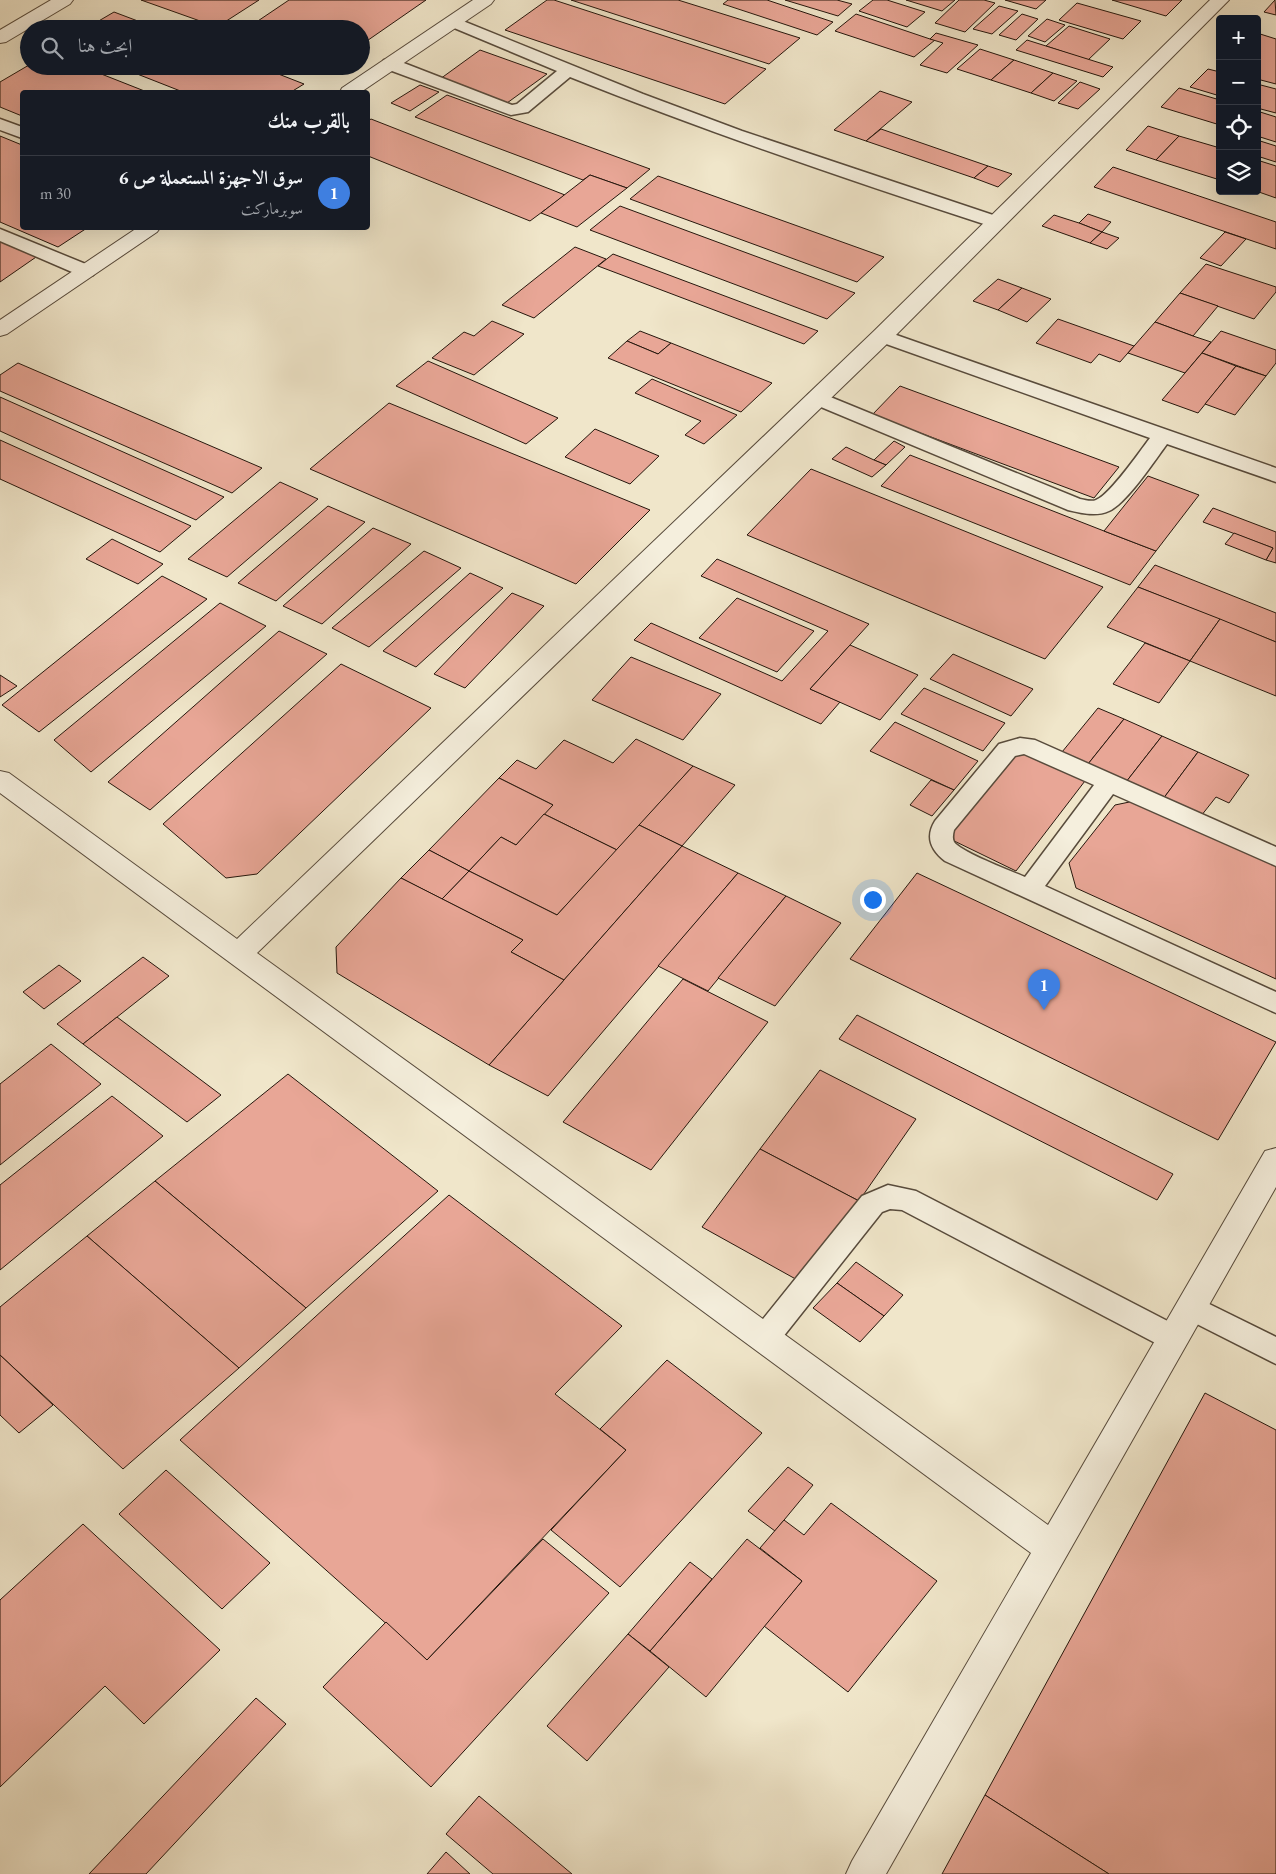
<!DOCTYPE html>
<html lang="ar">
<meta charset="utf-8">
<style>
body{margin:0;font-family:"EB Garamond",Amiri,serif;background:#20242c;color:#f1f3f6;direction:rtl}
.controls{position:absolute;right:15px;top:15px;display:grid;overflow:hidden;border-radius:5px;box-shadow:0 5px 20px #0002}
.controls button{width:45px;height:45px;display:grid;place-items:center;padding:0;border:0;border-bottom:1px solid #363941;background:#171b24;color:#f1f3f6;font:25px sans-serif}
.you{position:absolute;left:872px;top:899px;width:18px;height:18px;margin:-12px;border:4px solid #fff;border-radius:50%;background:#1a73e8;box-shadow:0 0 0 8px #1a73e833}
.badge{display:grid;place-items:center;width:32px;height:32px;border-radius:50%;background:#c59692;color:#fff;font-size:16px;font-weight:700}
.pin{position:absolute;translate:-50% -41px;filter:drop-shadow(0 1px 2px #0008)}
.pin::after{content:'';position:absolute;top:26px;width:18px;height:15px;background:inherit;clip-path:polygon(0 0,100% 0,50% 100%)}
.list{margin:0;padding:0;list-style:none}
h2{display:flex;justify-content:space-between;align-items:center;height:65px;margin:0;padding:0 20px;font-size:21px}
h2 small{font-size:16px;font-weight:400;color:#9ea1a6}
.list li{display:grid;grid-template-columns:32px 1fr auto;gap:15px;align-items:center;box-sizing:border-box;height:75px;padding:0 20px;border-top:1px solid #363941}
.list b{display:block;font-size:19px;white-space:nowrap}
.list p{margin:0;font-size:16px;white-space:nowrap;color:#9ea1a6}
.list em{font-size:16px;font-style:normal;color:#9ea1a6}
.icon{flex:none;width:28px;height:28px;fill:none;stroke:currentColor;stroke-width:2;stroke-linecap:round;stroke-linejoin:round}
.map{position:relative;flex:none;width:1276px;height:1874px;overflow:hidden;direction:ltr}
.search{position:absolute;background:#171b24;box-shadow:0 5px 20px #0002;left:20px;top:20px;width:350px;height:55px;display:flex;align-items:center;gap:12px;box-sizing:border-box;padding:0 18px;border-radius:28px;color:#9ea1a6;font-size:19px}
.panel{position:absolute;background:#171b24;box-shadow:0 5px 20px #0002;left:20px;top:90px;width:350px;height:140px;border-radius:5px;direction:rtl}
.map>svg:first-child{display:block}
.building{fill:#e8a696;stroke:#26170d}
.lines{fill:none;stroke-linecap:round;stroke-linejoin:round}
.lane-casing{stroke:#584b3c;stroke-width:3}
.street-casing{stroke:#584b3c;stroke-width:2}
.lane{fill:#f5efdd;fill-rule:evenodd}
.street{fill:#f5efdd;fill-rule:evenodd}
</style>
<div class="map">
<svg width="1276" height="1874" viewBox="0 0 1276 1874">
<rect width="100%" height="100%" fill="#f0e6ca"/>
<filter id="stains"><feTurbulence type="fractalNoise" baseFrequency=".004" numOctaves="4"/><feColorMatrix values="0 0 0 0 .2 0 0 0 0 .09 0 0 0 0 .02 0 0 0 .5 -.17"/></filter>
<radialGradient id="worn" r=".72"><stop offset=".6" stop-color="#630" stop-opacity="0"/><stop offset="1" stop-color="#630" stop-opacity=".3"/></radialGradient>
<g class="building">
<path d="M 141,0 L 259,0 L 217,27 Z"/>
<path d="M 289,0 L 426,0 L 361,45 L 361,29 L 246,29 Z"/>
<path d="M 547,0 L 554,0 L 766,69 L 725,104 L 505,30 Z"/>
<path d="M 571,0 L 678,0 L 800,38 L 769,64 Z"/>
<path d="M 728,0 L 767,0 L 833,22 L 817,35 L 723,4 Z"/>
<path d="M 785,0 L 837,0 L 852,4 L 838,16 Z"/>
<path d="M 873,0 L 887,0 L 925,12 L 907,27 L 859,11 Z"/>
<path d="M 906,0 L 955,0 L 942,11 Z"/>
<path d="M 959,0 L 984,0 L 995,3 L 965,32 L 935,23 Z"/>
<path d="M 1005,0 L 1046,0 L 1036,9 Z"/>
<path d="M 1112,0 L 1182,0 L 1166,16 Z"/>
<path d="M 1275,0 L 1276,15 L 1264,12 Z"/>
<path d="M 1077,3 L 1141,21 L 1123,39 L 1059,20 Z"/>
<path d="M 999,6 L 1018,11 L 992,34 L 973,29 Z"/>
<path d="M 114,12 L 159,29 L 85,29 Z"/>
<path d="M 856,14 L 930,39 L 935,40 L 914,57 L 835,31 Z"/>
<path d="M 1022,14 L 1038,19 L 1016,40 L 999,35 Z"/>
<path d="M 1047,19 L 1065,25 L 1045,42 L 1028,36 Z"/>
<path d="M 1069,26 L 1110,39 L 1088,60 L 1046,46 Z"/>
<path d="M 936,33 L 978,45 L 947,73 L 920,65 L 943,43 L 930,39 Z"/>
<path d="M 1257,33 L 1276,39 L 1276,84 L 1257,79 Z"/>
<path d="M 1027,40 L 1046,46 L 1113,67 L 1103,77 L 1016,50 Z"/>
<path d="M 980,49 L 1014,60 L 991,80 L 957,69 Z"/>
<path d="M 480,50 L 547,74 L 507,103 L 440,79 Z"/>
<path d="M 1014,60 L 1053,73 L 1031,93 L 991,80 Z"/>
<path d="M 29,65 L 81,66 L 147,92 L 22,92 L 22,116 L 0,107 L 0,82 Z"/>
<path d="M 134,66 L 258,66 L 304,84 L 291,92 L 183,92 L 127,70 Z"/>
<path d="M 1208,69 L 1220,72 L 1220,96 L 1190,87 Z"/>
<path d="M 1053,73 L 1077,81 L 1054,101 L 1031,93 Z"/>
<path d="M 1080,82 L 1100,89 L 1078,109 L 1058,103 Z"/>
<path d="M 1257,84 L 1276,89 L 1276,113 L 1257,108 Z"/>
<path d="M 420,85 L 439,92 L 410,111 L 391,103 Z"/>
<path d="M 1179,88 L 1220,100 L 1220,125 L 1161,107 Z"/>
<path d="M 880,91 L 912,102 L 866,141 L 834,130 Z"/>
<path d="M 447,95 L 650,169 L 627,188 L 590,175 L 583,180 L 415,117 Z"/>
<path d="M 1257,111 L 1276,117 L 1276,142 L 1257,136 Z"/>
<path d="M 371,119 L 565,195 L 530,221 L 368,156 L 368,121 Z"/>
<path d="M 1148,126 L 1179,136 L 1156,160 L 1126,150 Z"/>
<path d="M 881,129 L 988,166 L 974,178 L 866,141 Z"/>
<path d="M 0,136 L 22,145 L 22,228 L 87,228 L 58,247 L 0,222 Z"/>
<path d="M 1179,136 L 1220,148 L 1220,180 L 1156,160 Z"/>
<path d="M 1257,140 L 1276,146 L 1276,162 L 1257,156 Z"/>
<path d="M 1257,160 L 1276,166 L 1276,198 L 1256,191 L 1257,191 Z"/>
<path d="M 988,166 L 1012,174 L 998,187 L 974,178 Z"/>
<path d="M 1113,167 L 1276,222 L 1276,249 L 1094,187 Z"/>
<path d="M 590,175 L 627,188 L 577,227 L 541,213 Z"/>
<path d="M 658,176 L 884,257 L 857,282 L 630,199 Z"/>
<path d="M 620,206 L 855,293 L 827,319 L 590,230 Z"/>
<path d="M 1088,214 L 1111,222 L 1102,232 L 1079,223 Z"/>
<path d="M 1054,215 L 1079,223 L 1102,232 L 1090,243 L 1042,226 Z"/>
<path d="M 1102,232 L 1119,238 L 1107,249 L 1090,243 Z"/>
<path d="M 1225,232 L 1246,239 L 1221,266 L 1200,258 Z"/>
<path d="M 0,239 L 39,255 L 0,282 Z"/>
<path d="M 575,247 L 606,259 L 534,318 L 502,305 Z"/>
<path d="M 613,254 L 818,331 L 804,344 L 598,266 Z"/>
<path d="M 1206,264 L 1276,287 L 1276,292 L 1254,319 L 1180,293 Z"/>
<path d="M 998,279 L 1022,288 L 998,310 L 973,301 Z"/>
<path d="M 1022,288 L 1051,299 L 1027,322 L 998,310 Z"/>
<path d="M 1180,293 L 1218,306 L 1193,336 L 1155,322 Z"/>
<path d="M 1058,319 L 1134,346 L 1120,362 L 1099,354 L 1091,363 L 1036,343 Z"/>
<path d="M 492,321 L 524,334 L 474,375 L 432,358 L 464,332 L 474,336 Z"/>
<path d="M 1155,322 L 1193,336 L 1211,342 L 1185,373 L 1128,353 Z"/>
<path d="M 640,331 L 671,343 L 658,354 L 627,341 Z"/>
<path d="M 1221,331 L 1276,350 L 1276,363 L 1266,376 L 1202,353 Z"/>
<path d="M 627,341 L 658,354 L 671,343 L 772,383 L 741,412 L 608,358 Z"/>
<path d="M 1202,353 L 1236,366 L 1198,413 L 1162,400 Z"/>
<path d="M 428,361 L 558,418 L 526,444 L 396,386 Z"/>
<path d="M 18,363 L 262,468 L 232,493 L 0,391 L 0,375 Z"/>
<path d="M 1236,366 L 1266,376 L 1235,415 L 1205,404 Z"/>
<path d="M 652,379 L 737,415 L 704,444 L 685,435 L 701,421 L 635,393 Z"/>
<path d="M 900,386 L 1119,467 L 1094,498 L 872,415 Z"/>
<path d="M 0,397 L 224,497 L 196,520 L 0,431 Z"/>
<path d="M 389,403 L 650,510 L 576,584 L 310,469 Z"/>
<path d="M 595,429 L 659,456 L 630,484 L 565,457 Z"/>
<path d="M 0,440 L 191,526 L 160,552 L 0,479 Z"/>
<path d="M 894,441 L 905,447 L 886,465 L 874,460 Z"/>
<path d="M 846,447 L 874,460 L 886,465 L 872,477 L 832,459 Z"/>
<path d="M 910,455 L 1104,531 L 1156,551 L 1130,585 L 881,486 Z"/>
<path d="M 811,469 L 1103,587 L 1045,659 L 747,535 Z"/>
<path d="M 1148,476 L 1199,495 L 1156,551 L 1104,531 Z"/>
<path d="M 280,482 L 318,499 L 227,577 L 188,559 Z"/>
<path d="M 328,506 L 365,522 L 276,601 L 238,583 Z"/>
<path d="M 1213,508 L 1276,532 L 1276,563 L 1266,560 L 1273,548 L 1203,522 Z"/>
<path d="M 373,528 L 411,544 L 322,624 L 283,606 Z"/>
<path d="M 1234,533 L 1273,548 L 1266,560 L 1225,544 Z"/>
<path d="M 112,539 L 163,564 L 138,584 L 86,559 Z"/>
<path d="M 424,551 L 461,568 L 369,647 L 332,628 Z"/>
<path d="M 717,559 L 869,624 L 810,689 L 840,702 L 821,724 L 634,640 L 651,623 L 782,681 L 828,631 L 701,576 Z"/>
<path d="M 1155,565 L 1276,613 L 1276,642 L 1138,587 Z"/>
<path d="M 470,573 L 503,588 L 416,667 L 383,651 Z"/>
<path d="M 162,576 L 207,599 L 39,732 L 2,705 Z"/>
<path d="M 1138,587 L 1220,619 L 1190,661 L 1107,627 Z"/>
<path d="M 512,593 L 544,606 L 465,688 L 434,674 Z"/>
<path d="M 737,598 L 814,631 L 777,672 L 699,638 Z"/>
<path d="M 220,603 L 266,626 L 91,772 L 54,740 Z"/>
<path d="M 1220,619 L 1276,642 L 1276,696 L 1190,661 Z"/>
<path d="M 279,631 L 327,654 L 150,810 L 108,782 Z"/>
<path d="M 1145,643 L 1190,661 L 1159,703 L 1113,684 Z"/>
<path d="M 850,645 L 918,675 L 880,720 L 810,689 Z"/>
<path d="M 953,654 L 1033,689 L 1011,716 L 930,679 Z"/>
<path d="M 631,657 L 721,694 L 683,740 L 592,700 Z"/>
<path d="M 341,664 L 431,708 L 257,874 L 226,878 L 163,824 Z"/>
<path d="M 0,675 L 17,686 L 0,697 Z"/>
<path d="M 924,688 L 1005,723 L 983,751 L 901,714 Z"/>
<path d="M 1098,708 L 1124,719 L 1088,764 L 1062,752 Z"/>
<path d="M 1124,719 L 1162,736 L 1126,782 L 1088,764 Z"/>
<path d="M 895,722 L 978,761 L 954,790 L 870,751 Z"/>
<path d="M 1162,736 L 1198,752 L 1163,799 L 1126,782 Z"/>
<path d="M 636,739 L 693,766 L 617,850 L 544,814 L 553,805 L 499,778 L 517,760 L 536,769 L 564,740 L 613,763 Z"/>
<path d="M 1019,746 L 1088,777 L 1016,871 L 946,837 Z"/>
<path d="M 1198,752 L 1249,775 L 1229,803 L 1216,797 L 1201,816 L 1163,799 Z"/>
<path d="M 693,766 L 735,785 L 682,846 L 639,825 Z"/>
<path d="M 499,778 L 553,805 L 516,845 L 501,837 L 469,871 L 429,850 Z"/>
<path d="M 931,780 L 954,790 L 932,816 L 910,805 Z"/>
<path d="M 1139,800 L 1276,860 L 1276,979 L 1076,888 L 1069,863 L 1115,805 Z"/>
<path d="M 544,814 L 617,850 L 557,915 L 469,871 L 501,837 L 516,845 Z"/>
<path d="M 639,825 L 682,846 L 564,980 L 511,952 L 523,940 L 442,899 L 469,871 L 557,915 Z"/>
<path d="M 682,846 L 738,873 L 548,1096 L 489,1065 Z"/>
<path d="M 429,850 L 469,871 L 442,899 L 401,878 Z"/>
<path d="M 738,873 L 786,896 L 708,991 L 658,966 Z"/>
<path d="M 917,873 L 1276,1042 L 1218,1140 L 850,959 Z"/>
<path d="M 401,878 L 523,940 L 511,952 L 564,980 L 489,1065 L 337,973 L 336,947 Z"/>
<path d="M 786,896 L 841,923 L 775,1006 L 718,978 Z"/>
<path d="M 143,957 L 169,976 L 83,1044 L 57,1024 Z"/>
<path d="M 59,965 L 81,981 L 44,1009 L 23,992 Z"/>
<path d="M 683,979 L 768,1022 L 651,1170 L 563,1122 Z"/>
<path d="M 857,1015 L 1173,1174 L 1157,1200 L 839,1039 Z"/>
<path d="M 117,1017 L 221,1095 L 187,1122 L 83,1044 Z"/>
<path d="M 51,1044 L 101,1084 L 0,1165 L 0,1084 Z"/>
<path d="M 820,1070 L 916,1119 L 859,1201 L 760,1149 Z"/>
<path d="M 288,1074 L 438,1191 L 306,1308 L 155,1181 Z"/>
<path d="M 112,1096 L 163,1136 L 0,1270 L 0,1185 Z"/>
<path d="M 760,1149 L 859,1201 L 801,1282 L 702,1227 Z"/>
<path d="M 155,1181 L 306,1308 L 239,1368 L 87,1236 Z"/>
<path d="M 449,1195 L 622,1326 L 555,1394 L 626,1450 L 427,1660 L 180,1440 Z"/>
<path d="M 87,1236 L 239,1368 L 123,1469 L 0,1355 L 0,1307 Z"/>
<path d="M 856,1262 L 903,1295 L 884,1316 L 837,1283 Z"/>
<path d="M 837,1283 L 884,1316 L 860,1342 L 813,1308 Z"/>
<path d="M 0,1355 L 53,1405 L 19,1433 L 0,1415 Z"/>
<path d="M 667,1360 L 762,1433 L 620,1587 L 551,1530 L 626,1450 L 600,1429 Z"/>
<path d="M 1205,1393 L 1276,1430 L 1276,1874 L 1109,1874 L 985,1795 Z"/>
<path d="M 788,1467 L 813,1485 L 775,1531 L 748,1511 Z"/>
<path d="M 166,1470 L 270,1563 L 222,1609 L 119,1514 Z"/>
<path d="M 831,1503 L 937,1581 L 848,1692 L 764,1626 L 802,1581 L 760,1548 L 784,1520 L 804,1535 Z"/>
<path d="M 83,1524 L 220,1650 L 144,1724 L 105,1686 L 0,1787 L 0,1600 Z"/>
<path d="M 543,1539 L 609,1593 L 431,1787 L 323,1687 L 386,1622 L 427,1660 Z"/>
<path d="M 747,1539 L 802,1581 L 706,1697 L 650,1651 Z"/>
<path d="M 690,1562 L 712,1579 L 650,1651 L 628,1634 Z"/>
<path d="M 628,1634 L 669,1667 L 587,1761 L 547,1726 Z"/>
<path d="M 256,1698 L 286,1724 L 146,1874 L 89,1874 Z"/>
<path d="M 985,1795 L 1109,1874 L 942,1874 Z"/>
<path d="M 479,1796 L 572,1874 L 493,1874 L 446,1834 Z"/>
<path d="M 446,1852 L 470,1874 L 427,1874 Z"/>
</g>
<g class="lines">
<defs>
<g id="lane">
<path d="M 453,17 L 643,94 L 742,131 L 1002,218 L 1005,222 L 1002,226 L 996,227 L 990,226 C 848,180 708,132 570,77 L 528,112 L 511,115 L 384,68 L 382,64 L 384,60 L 396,60 L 512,105 L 517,104 L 557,71 L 447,25 L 445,22 L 447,19 Z"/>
<path d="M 0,119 L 22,127 L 22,138 L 0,130 Z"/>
<path d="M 0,229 L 93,267 L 95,271 L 93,275 L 86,277 L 79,275 L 0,241 Z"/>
<path d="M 882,330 L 1276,468 L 1276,482 L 1167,444 C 1155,460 1127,503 1109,511 C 1096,517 1081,513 1068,510 L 809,402 L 806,398 L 809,394 L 816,392 L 823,394 L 1080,499 C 1085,500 1092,502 1096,500 C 1110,495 1140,451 1150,438 L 875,340 L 872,336 L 875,332 Z"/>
<path d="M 1020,738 L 1035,740 L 1276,847 L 1276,866 L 1113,794 L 1045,886 L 1276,992 L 1276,1013 L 945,861 C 931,850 925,837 935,821 L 999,744 ZM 1024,754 L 1094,785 L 1025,877 C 1011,871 961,852 954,842 C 952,838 953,834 954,830 L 1015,756 Z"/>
<path d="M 888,1185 L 916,1191 L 1183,1329 L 1187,1338 L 1183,1347 L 1173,1351 L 1163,1347 L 902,1210 L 890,1209 L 882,1212 L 775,1347 L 765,1351 L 755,1347 L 751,1338 L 755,1329 L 862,1196 Z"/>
<path d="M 1191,1295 L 1276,1337 L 1276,1364 L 1181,1316 L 1177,1307 L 1181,1298 Z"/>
</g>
<g id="street">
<path d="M 51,0 L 73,0 L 70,4 L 6,42 L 0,43 L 0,30 Z"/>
<path d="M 473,0 L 494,0 L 491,4 L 361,92 L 340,92 L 342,88 Z"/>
<path d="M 1210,0 L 1229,0 L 890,341 L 257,953 L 1048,1525 L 1265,1151 L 1276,1148 L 1276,1187 L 886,1874 L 846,1874 L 852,1861 L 1031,1553 L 0,793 L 0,771 L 9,773 L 237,939 L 874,331 Z"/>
<path d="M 137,228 L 160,228 L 157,232 L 7,334 L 0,336 L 0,320 Z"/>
</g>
</defs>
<use href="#lane" class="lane-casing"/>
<use href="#street" class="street-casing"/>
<use href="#lane" class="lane"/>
<use href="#street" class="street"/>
</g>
<rect width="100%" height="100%" filter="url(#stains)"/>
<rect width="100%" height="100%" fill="url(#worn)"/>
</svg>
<div class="controls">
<button>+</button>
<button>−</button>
<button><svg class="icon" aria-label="locate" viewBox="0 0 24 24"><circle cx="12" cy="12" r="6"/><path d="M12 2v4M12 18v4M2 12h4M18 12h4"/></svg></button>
<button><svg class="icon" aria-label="layers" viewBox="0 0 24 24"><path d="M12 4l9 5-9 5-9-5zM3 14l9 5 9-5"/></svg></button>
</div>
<div class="you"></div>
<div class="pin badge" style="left:1044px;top:1010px;background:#3f7fe0">1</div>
<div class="search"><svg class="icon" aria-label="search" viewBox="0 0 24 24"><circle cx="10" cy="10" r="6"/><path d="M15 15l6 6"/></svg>ابحث هنا</div>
<section class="panel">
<h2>بالقرب منك<small></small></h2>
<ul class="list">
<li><span class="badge" style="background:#3f7fe0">1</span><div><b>سوق الاجهزة المستعملة ص 6</b><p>سوبرماركت</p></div><em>30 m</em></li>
</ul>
</section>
</div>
